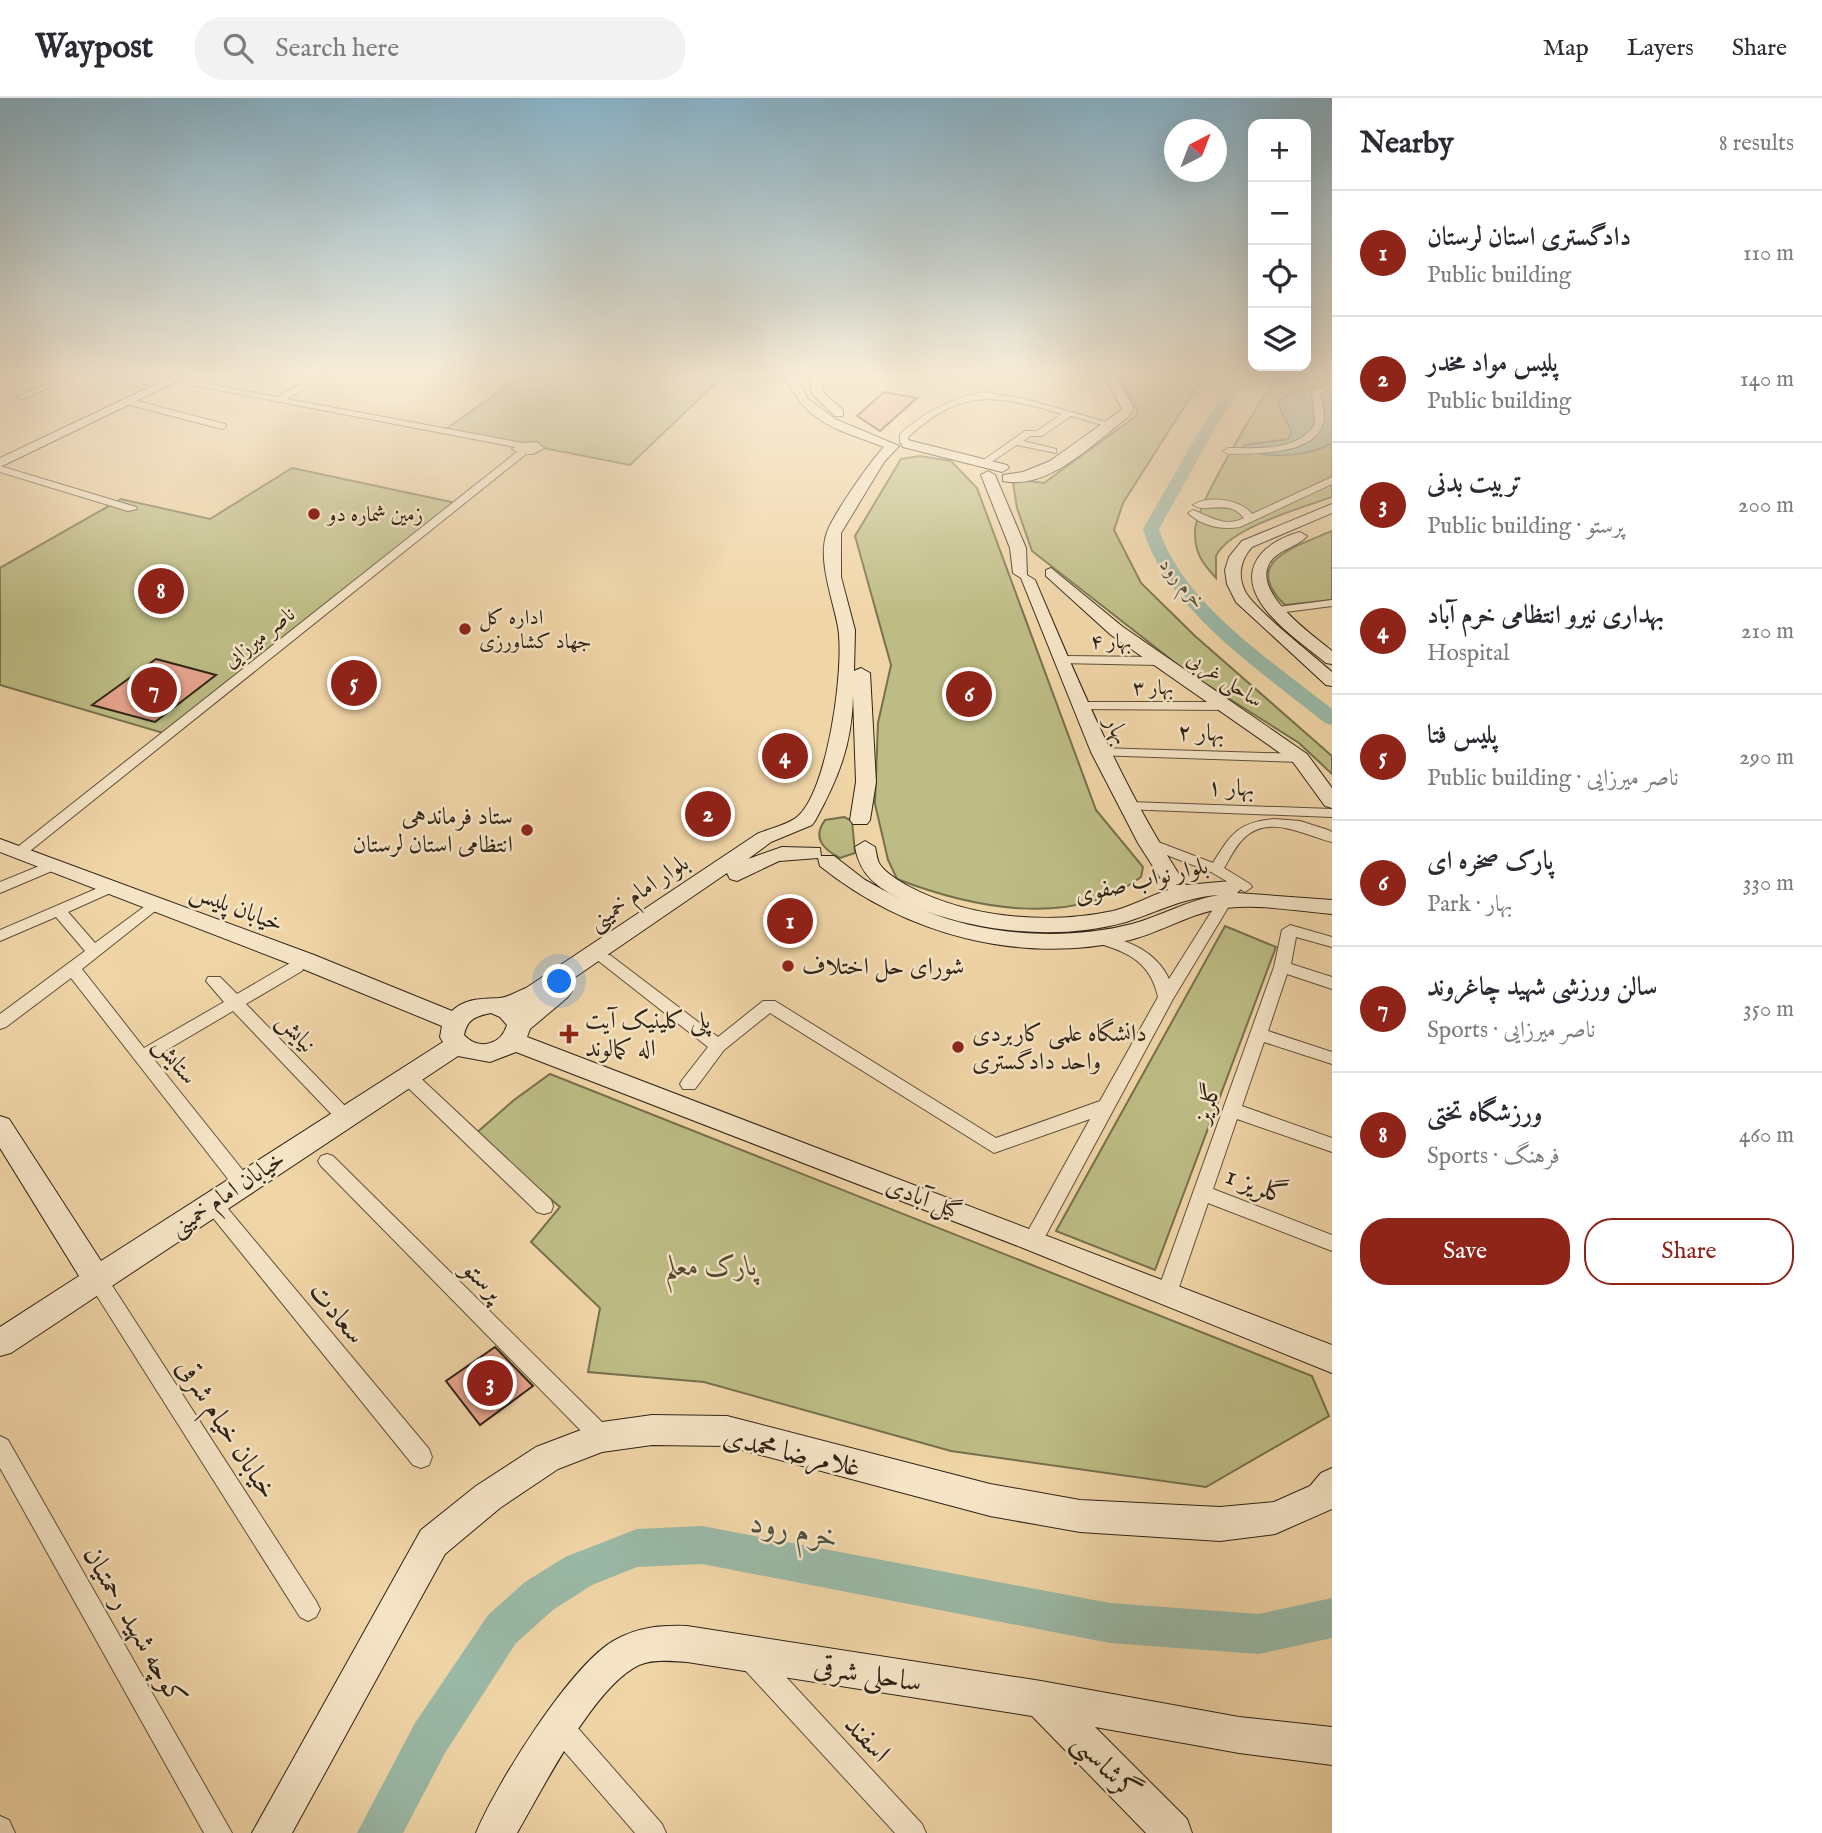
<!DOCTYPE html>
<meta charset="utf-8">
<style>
body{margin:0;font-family:"IM FELL English",Amiri,serif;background:#f2f2f3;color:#2b2b33}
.controls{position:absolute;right:21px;top:21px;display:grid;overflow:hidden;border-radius:14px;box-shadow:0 7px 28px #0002}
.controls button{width:63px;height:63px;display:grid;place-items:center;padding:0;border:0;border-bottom:2px solid #e1e1e2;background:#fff;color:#2b2b33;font:35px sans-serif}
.compass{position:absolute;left:1164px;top:21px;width:63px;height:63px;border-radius:50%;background:#fff;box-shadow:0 7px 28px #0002;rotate:42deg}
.you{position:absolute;left:560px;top:884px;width:24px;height:24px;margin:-18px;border:5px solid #fff;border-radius:50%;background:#1a73e8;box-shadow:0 0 0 10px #1a73e833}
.badge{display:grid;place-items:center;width:46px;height:46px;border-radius:50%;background:#8f2418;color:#fff;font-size:23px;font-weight:700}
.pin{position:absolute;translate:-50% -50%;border:4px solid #fff;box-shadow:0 2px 7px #0006}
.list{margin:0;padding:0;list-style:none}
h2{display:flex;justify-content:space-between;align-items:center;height:91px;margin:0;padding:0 28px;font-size:30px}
h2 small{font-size:23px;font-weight:400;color:#7c7c81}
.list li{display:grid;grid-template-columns:46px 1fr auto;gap:21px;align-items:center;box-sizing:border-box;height:126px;padding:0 28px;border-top:2px solid #e1e1e2}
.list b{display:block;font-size:26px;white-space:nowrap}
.list p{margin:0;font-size:23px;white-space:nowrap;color:#7c7c81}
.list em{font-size:23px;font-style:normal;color:#7c7c81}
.actions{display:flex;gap:14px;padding:21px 28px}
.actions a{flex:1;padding:16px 0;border:2px solid #8f2418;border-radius:28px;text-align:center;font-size:24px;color:#8f2418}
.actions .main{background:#8f2418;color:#fff}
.icon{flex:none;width:38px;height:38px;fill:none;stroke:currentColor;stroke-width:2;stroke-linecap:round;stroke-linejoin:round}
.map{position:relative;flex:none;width:1332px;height:1735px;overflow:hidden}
header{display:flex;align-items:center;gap:42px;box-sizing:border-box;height:98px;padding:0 35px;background:#fff;border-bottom:2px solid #e1e1e2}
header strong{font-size:33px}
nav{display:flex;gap:38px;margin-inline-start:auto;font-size:24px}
.search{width:490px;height:63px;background:#f2f2f3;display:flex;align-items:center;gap:18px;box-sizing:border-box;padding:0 24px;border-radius:28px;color:#7c7c81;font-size:26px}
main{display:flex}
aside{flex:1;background:#fff}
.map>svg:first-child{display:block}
.green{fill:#bdbc84;stroke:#76704c;stroke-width:2}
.water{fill:#9ab9a7;stroke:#6f7d6d;stroke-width:2}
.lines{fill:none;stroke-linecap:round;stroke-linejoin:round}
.river{fill:#9ab9a7;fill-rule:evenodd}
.building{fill:#e8a58f;stroke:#2e2315;stroke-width:2}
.street-casing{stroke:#5e503a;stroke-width:2}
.secondary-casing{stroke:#2e2315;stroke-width:2}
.street{fill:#f5e4c6;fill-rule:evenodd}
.secondary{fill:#f5e4c6;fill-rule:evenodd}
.poi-dot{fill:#8f2418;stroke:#f5e4c6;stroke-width:2.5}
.labels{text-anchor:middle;stroke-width:5;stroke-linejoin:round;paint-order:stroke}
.far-poi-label{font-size:21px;fill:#2e2315;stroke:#f5e4c6;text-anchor:start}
.far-water-label{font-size:21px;font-style:italic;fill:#4e5041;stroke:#f5e4c6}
.far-street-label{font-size:21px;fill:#2e2315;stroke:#f5e4c6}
.street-label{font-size:24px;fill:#2e2315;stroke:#f5e4c6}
.poi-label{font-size:24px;fill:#2e2315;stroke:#f5e4c6;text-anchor:start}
.near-street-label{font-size:28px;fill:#2e2315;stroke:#f5e4c6}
.near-park-label{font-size:28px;font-style:italic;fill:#524931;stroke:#f5e4c6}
.near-water-label{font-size:32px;font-style:italic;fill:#4e5041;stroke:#f5e4c6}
</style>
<header>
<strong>Waypost</strong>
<div class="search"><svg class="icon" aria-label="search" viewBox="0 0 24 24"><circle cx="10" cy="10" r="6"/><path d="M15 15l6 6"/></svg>Search here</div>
<nav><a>Map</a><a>Layers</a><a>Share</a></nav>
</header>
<main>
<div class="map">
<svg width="1332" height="1735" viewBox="0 0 1332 1735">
<rect width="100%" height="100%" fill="#f0d5a7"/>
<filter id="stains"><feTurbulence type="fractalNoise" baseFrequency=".00286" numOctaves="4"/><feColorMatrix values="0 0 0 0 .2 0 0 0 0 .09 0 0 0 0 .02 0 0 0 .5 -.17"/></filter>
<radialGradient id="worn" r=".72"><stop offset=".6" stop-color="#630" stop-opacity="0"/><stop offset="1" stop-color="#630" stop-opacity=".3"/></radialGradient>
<g class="green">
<path d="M 521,278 L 723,278 L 630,367 L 446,331 Z"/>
<path d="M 1119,278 L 1210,278 L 1195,292 L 1123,405 L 1114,432 L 1141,485 L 1195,538 L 1332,658 L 1332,676 L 1299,645 L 1187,574 L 1032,453 L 1017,410 L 1013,385 L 1023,382 L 1044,385 L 1136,318 L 1138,313 Z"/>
<path d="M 1276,278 L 1332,278 L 1332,399 C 1304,409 1229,430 1216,458 L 1216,480 C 1202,465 1194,454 1195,432 C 1197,404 1259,306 1276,278 Z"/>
<path d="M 920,358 L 951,363 L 977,390 L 1096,712 L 1143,769 L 1141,779 C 1072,831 972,810 897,781 L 888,762 L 875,706 L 878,625 L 891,567 L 855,438 L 901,361 Z"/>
<path d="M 292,370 L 461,406 L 163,635 L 0,587 L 0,470 L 121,401 L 210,421 Z"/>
<path d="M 1332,433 L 1332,502 L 1285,507 C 1239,463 1298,448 1332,433 Z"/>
<path d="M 844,719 L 852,723 L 855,755 L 840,760 C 823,751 812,740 825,722 Z"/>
<path d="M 1225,828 L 1276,849 L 1155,1172 L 1056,1133 Z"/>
<path d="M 550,976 L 1312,1278 L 1329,1318 L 1206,1389 L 951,1353 L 704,1284 L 588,1274 L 600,1210 L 531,1144 L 560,1109 L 474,1037 L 514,1002 Z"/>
</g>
<path class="water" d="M 1332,287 L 1332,345 C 1310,358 1265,362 1243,350 L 1244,347 L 1288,341 L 1292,334 L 1279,309 L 1280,302 L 1296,292 Z"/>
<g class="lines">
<g class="river">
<path d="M 1236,278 L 1250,278 L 1217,327 L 1159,431 C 1183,506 1272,563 1332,611 L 1332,627 L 1325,625 C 1262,574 1166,511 1143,431 L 1203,327 Z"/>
<path d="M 702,1428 L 1110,1505 L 1259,1516 L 1332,1500 L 1332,1540 L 1259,1556 L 1110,1545 L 702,1466 L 637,1469 L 592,1487 L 553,1512 L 516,1545 L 445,1655 L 403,1735 L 357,1735 L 415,1625 L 488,1517 L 525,1484 L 565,1459 L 637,1431 Z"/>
</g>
</g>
<g class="building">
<path d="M 884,294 L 917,300 L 880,333 L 857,318 Z"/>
<path d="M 156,561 L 216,577 L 155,624 L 92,607 Z"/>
<path d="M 495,1249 L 533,1288 L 480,1327 L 446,1283 Z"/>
</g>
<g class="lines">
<defs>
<g id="street">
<path d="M 66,278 L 76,278 L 23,301 L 16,299 Z"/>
<path d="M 101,278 L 113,278 L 148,288 L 144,291 Z"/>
<path d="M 318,278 L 327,278 L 287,301 L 523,345 L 537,344 L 544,350 L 533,356 L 526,356 L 25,757 L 15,757 L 13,754 L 15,751 L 517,354 L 512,351 L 515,349 L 192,287 L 196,284 L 277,299 Z"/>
<path d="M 1332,285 L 1332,291 L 1320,295 C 1322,304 1325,313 1324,322 C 1318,358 1255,355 1228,356 L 1223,353 L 1228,350 C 1257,350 1298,354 1315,326 L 1312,294 Z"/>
<path d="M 985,294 L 1025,301 L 1106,324 L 1102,327 L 1071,318 L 1042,338 L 1030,338 L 1023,343 L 1056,351 L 1056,355 L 1017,347 L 985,368 L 982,367 L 982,363 L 1025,333 L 1037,333 L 1062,316 C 996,297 963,289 908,339 L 908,347 L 900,345 L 900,336 C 925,314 952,299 985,294 Z"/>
<path d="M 129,301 L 225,326 L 226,328 L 222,331 L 126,306 L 125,304 Z"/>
<path d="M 0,368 L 136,409 L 137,411 L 128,413 L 0,374 Z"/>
<path d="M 1332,379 L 1332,386 L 1240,429 C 1221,432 1202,428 1188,415 L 1193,412 C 1211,419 1225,430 1244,420 C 1228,400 1209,416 1193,407 C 1209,397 1240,401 1252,416 Z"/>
<path d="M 1332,502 L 1332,508 L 1278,515 L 1272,512 L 1278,509 Z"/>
<path d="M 1063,558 L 1158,559 L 1164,563 L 1158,567 L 1059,565 L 1059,559 Z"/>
<path d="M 1079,604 L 1227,604 L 1233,608 L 1227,612 L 1075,611 L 1073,608 Z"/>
<path d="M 1100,650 L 1300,656 L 1307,660 L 1300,664 L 1095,657 L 1095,651 Z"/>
<path d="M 1129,704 L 1332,711 L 1332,719 L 1124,711 L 1122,708 Z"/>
<path d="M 1274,721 L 1300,723 L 1328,732 L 1332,734 L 1332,744 C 1304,737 1268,715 1243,741 C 1235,749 1230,760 1224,770 L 1250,786 L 1252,789 L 1245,794 L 1211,774 L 1143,748 L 1141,745 L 1143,742 L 1153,742 L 1213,765 C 1231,736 1238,724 1274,721 Z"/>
<path d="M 54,762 L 61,767 L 59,770 L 0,795 L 0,784 Z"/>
<path d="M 112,784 L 119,789 L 117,792 L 68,814 L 95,845 L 152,803 L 157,801 L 164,806 L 82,871 L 144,950 L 224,904 L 206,883 L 208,879 L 220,879 L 237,896 L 290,865 L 302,865 L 304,869 L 302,873 L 246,906 L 350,1013 L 353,1018 L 350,1023 L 344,1025 L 338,1023 L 233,913 L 153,960 L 249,1080 L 251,1085 L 249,1090 L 242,1093 L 235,1090 L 71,880 L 6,929 L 0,931 L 0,916 L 85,853 L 56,819 L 0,843 L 0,832 Z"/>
<path d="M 1225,798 L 1232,803 L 1173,901 L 1040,1148 L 1033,1150 L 1026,1148 L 1023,1142 L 1090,1021 L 994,1055 L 770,915 L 724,952 L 695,991 L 683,991 L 680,986 L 683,981 L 708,949 L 596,861 L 598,857 L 610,857 L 718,939 L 763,903 L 775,903 L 996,1040 L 1100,1003 L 1158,899 C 1150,861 1123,852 1090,843 L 1087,839 L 1090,835 L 1095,834 C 1125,842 1155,851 1169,881 L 1220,800 Z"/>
<path d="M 1290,827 L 1332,839 L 1332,849 L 1296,839 L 1291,866 L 1332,879 L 1332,891 L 1287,876 L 1268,933 L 1332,954 L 1332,966 L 1264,944 L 1242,1008 L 1332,1040 L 1332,1054 L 1237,1021 L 1213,1091 L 1332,1137 L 1332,1153 L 1208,1105 L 1177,1195 L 1174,1201 L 1167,1204 L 1160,1201 L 1157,1195 L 1274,869 L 1282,832 Z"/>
<path d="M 407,972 L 413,973 L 551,1102 L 553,1108 L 551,1114 L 544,1116 L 537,1114 L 401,983 L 398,978 L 401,973 Z"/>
<path d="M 327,1056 L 333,1058 L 610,1332 L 613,1339 L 610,1346 L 602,1349 L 594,1346 L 321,1068 L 318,1063 L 321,1058 Z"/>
<path d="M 212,1097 L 219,1100 L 429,1351 L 432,1359 L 429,1367 L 421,1370 L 413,1367 L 205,1110 L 203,1105 L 205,1100 Z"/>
<path d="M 97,1172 L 104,1175 L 316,1503 L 320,1511 L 316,1519 L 308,1523 L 300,1519 L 90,1187 L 87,1181 L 90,1175 Z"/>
<path d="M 0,1338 L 8,1342 L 232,1735 L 204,1735 L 0,1370 Z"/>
<path d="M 753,1550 L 762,1553 L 922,1726 L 926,1735 L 895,1735 L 744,1571 L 741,1562 L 744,1553 Z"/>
<path d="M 560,1616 L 569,1620 L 662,1726 L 666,1735 L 635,1735 L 551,1638 L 547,1629 L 551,1620 Z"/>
<path d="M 0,1718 L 9,1722 L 15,1735 L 0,1735 Z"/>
</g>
<g id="secondary">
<path d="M 173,278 L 188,278 L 0,369 L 0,360 Z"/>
<path d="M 784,278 L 796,278 L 808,301 L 835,321 L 899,348 L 884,364 L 841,435 L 841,479 L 855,532 L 854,573 L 861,570 L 870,575 L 876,684 L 870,722 L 867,726 L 853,726 L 850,722 L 856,684 L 853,598 C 852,647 838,681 815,723 L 812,727 L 771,744 L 748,761 L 782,749 L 820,750 L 821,758 L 834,758 L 865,782 L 907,805 C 880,790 861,781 855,749 L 865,743 L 875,749 C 876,753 877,761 879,765 C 884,774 899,783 908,788 C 968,820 1047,827 1113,813 C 1132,808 1150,798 1168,792 L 1138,745 L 1091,654 L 1021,480 L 1013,475 L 1010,450 L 981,377 L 988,373 L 995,377 L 1026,450 L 1027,477 L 1035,482 C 1080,587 1123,692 1186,787 L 1231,783 L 1242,790 L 1237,795 L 1332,802 L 1332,816 C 1297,813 1261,806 1226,810 C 1192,814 1162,834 1130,842 C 1020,867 906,837 820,768 L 818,760 L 779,763 L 737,783 L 730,781 L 727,775 L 565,886 L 572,893 L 568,899 L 530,931 L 527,939 L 1332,1247 L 1332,1275 L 1023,1150 L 516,954 L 490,964 L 458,958 L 11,1255 L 0,1258 L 0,1229 L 79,1178 L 0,1050 L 0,1018 L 9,1021 L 101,1163 L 443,944 L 440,939 L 442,928 L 298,869 L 0,754 L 0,741 L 314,857 L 452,913 C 466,900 481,901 499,900 C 507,900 518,893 526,890 L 757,736 C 768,731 787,727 797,719 C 828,694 845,567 838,529 C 833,501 817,462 827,434 C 835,414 869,365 884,349 C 835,330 810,328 784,278 ZM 1219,797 C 1188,802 1161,818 1132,826 C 1066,843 988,838 925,813 C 987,835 1062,842 1126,824 C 1158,814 1184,799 1219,797 ZM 491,915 L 500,919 L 507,927 C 501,947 479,953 464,937 C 467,921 476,918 491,915 Z"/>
<path d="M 808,278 L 820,278 L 824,295 L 843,312 L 843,318 L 835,318 L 812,296 Z"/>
<path d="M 1104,278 L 1116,278 L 1134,311 L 1128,319 C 1096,343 1049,393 1003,383 L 1003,377 L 1023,374 L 1050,363 L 1120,313 L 1122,311 Z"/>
<path d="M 908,342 L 1007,367 L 1009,370 L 1002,374 L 903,349 L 901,346 Z"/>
<path d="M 1332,406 L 1332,415 L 1252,449 C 1240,462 1237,479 1246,495 C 1257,513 1313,557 1332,574 L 1332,588 L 1326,587 L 1236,504 L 1227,486 L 1225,472 L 1229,459 L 1242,443 Z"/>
<path d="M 1300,434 L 1307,438 C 1297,450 1277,451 1269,466 C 1253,496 1313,537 1332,553 L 1332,566 L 1326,565 C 1297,541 1226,496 1262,455 C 1271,445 1287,437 1300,434 Z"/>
<path d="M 1051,470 L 1123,529 L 1307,656 L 1332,690 L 1332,710 L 1325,708 L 1293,664 L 1111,537 L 1046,478 L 1046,472 Z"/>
<path d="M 652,1317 L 727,1318 L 990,1386 L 1080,1402 L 1220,1409 L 1274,1404 L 1310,1388 L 1321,1375 L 1332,1370 L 1332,1411 L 1275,1436 L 1220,1443 L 1080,1434 L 990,1418 L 727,1348 L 652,1347 L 602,1354 L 558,1371 L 500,1410 L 445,1456 L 292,1735 L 252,1735 L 421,1432 L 476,1388 L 536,1349 L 602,1324 Z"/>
<path d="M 687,1528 L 1041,1583 L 1239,1619 L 1332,1629 L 1332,1667 L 1239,1655 L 1095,1629 L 1187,1721 L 1192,1735 L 1146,1735 L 1032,1618 L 687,1564 C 672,1563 653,1561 639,1567 C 594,1588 542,1692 517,1735 L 476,1735 C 495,1688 571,1566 615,1542 C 638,1529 661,1527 687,1528 Z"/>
</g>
</defs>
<use href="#street" class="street-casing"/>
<use href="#secondary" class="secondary-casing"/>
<use href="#street" class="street"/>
<use href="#secondary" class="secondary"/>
</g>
<linearGradient id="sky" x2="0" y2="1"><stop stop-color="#89b6ce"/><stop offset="0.53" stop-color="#f8ecd7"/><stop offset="1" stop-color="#f8ecd7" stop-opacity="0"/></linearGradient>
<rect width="1332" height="520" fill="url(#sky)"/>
<g class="poi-dot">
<circle cx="314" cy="416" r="7"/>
<circle cx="465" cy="531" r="7"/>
<circle cx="527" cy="732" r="7"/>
<circle cx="788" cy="868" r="7"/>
<path d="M565.5 925.5h7v7h7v7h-7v7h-7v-7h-7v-7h7z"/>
<circle cx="958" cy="949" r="7"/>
</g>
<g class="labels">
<g class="far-poi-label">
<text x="328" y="423">زمین شماره دو</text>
<text x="479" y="526">اداره کل<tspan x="479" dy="24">جهاد کشاورزی</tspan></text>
</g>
<g class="far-water-label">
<text transform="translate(1183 485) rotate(50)" y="7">خرم رود</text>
</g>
<g class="far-street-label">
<text transform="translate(259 539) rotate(-38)" y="7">ناصر میرزایی</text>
<text transform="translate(1111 543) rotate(1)" y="7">بهار ۴</text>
<text transform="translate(1225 581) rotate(33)" y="7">ساحلی غربی</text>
<text x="1153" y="596">بهار ۳</text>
</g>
<g class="street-label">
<text transform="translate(1118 632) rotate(65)" y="8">بهار</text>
<text transform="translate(1201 634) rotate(2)" y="8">بهار ۲</text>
<text transform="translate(1231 689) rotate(2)" y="8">بهار ۱</text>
<text transform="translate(1141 782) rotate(-13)" y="8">بلوار نواب صفوی</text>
<text transform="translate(638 794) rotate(-34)" y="8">بلوار امام خمینی</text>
<text transform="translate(237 809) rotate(21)" y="8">خیابان پلیس</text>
<text transform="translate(297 934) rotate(47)" y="8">نیایش</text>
<text transform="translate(176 962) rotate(51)" y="8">ستایش</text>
<text transform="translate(1207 1005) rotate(-71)" y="8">گلریز</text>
<text transform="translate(227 1095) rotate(-34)" y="8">خیابان امام خمینی</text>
<text transform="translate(924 1100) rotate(21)" y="8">گیل آبادی</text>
</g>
<g class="poi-label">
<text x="513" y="726" text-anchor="end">ستاد فرماندهی<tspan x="513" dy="28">انتظامی استان لرستان</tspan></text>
<text x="802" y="876">شورای حل اختلاف</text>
<text x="585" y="930">پلی کلینیک آیت<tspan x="585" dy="28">اله کمالوند</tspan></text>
<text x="972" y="943">دانشگاه علمی کاربردی<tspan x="972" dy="28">واحد دادگستری</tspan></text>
</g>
<g class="near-street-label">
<text transform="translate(1257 1086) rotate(21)" y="10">گلریز 1</text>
<text transform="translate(484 1181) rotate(45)" y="10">پرستو</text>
<text transform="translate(338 1214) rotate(50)" y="10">سعادت</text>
<text transform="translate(228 1330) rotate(57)" y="10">خیابان خیام شرقی</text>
<text transform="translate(792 1353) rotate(13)" y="10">غلامرضا محمدی</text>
<text transform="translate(136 1527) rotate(60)" y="10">کوچه شهید رحمتیان</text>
<text transform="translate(868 1575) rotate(9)" y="10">ساحلی شرقی</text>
<text transform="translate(868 1640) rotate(47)" y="10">اسفند</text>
<text transform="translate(1107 1668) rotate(46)" y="10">گرشاسبی</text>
</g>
<g class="near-park-label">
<text x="711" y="1177">پارک معلم</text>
</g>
<g class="near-water-label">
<text transform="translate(795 1431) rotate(11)" y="11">خرم رود</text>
</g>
</g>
<rect width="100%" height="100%" filter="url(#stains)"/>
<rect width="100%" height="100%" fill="url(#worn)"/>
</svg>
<div class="controls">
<button>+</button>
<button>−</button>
<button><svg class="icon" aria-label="locate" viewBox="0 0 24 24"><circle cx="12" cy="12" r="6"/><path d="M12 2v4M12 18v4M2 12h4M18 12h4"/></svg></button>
<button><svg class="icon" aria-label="layers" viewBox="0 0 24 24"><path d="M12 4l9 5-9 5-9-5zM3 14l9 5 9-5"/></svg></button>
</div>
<svg class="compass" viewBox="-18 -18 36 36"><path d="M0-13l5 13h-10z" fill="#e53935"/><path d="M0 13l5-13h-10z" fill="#7c7c81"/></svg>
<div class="you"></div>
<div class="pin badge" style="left:790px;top:823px">1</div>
<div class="pin badge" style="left:708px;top:716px">2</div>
<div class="pin badge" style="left:490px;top:1285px">3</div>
<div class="pin badge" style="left:785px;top:658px">4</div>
<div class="pin badge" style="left:354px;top:585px">5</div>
<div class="pin badge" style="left:969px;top:596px">6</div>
<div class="pin badge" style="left:154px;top:592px">7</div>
<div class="pin badge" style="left:161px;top:493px">8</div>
</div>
<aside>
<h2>Nearby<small>8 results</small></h2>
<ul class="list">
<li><span class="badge">1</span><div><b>دادگستری استان لرستان</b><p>Public building</p></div><em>110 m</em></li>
<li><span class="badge">2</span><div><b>پلیس مواد مخدر</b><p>Public building</p></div><em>140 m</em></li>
<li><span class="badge">3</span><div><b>تربیت بدنی</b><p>Public building · پرستو</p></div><em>200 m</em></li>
<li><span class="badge">4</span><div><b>بهداری نیرو انتظامی خرم آباد</b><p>Hospital</p></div><em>210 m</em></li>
<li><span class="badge">5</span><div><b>پلیس فتا</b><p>Public building · ناصر میرزایی</p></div><em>290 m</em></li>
<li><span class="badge">6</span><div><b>پارک صخره ای</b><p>Park · بهار</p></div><em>330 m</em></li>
<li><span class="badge">7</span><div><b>سالن ورزشی شهید چاغروند</b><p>Sports · ناصر میرزایی</p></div><em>350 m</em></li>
<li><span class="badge">8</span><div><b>ورزشگاه تختی</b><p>Sports · فرهنگ</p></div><em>460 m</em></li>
</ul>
<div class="actions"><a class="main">Save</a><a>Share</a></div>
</aside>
</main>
